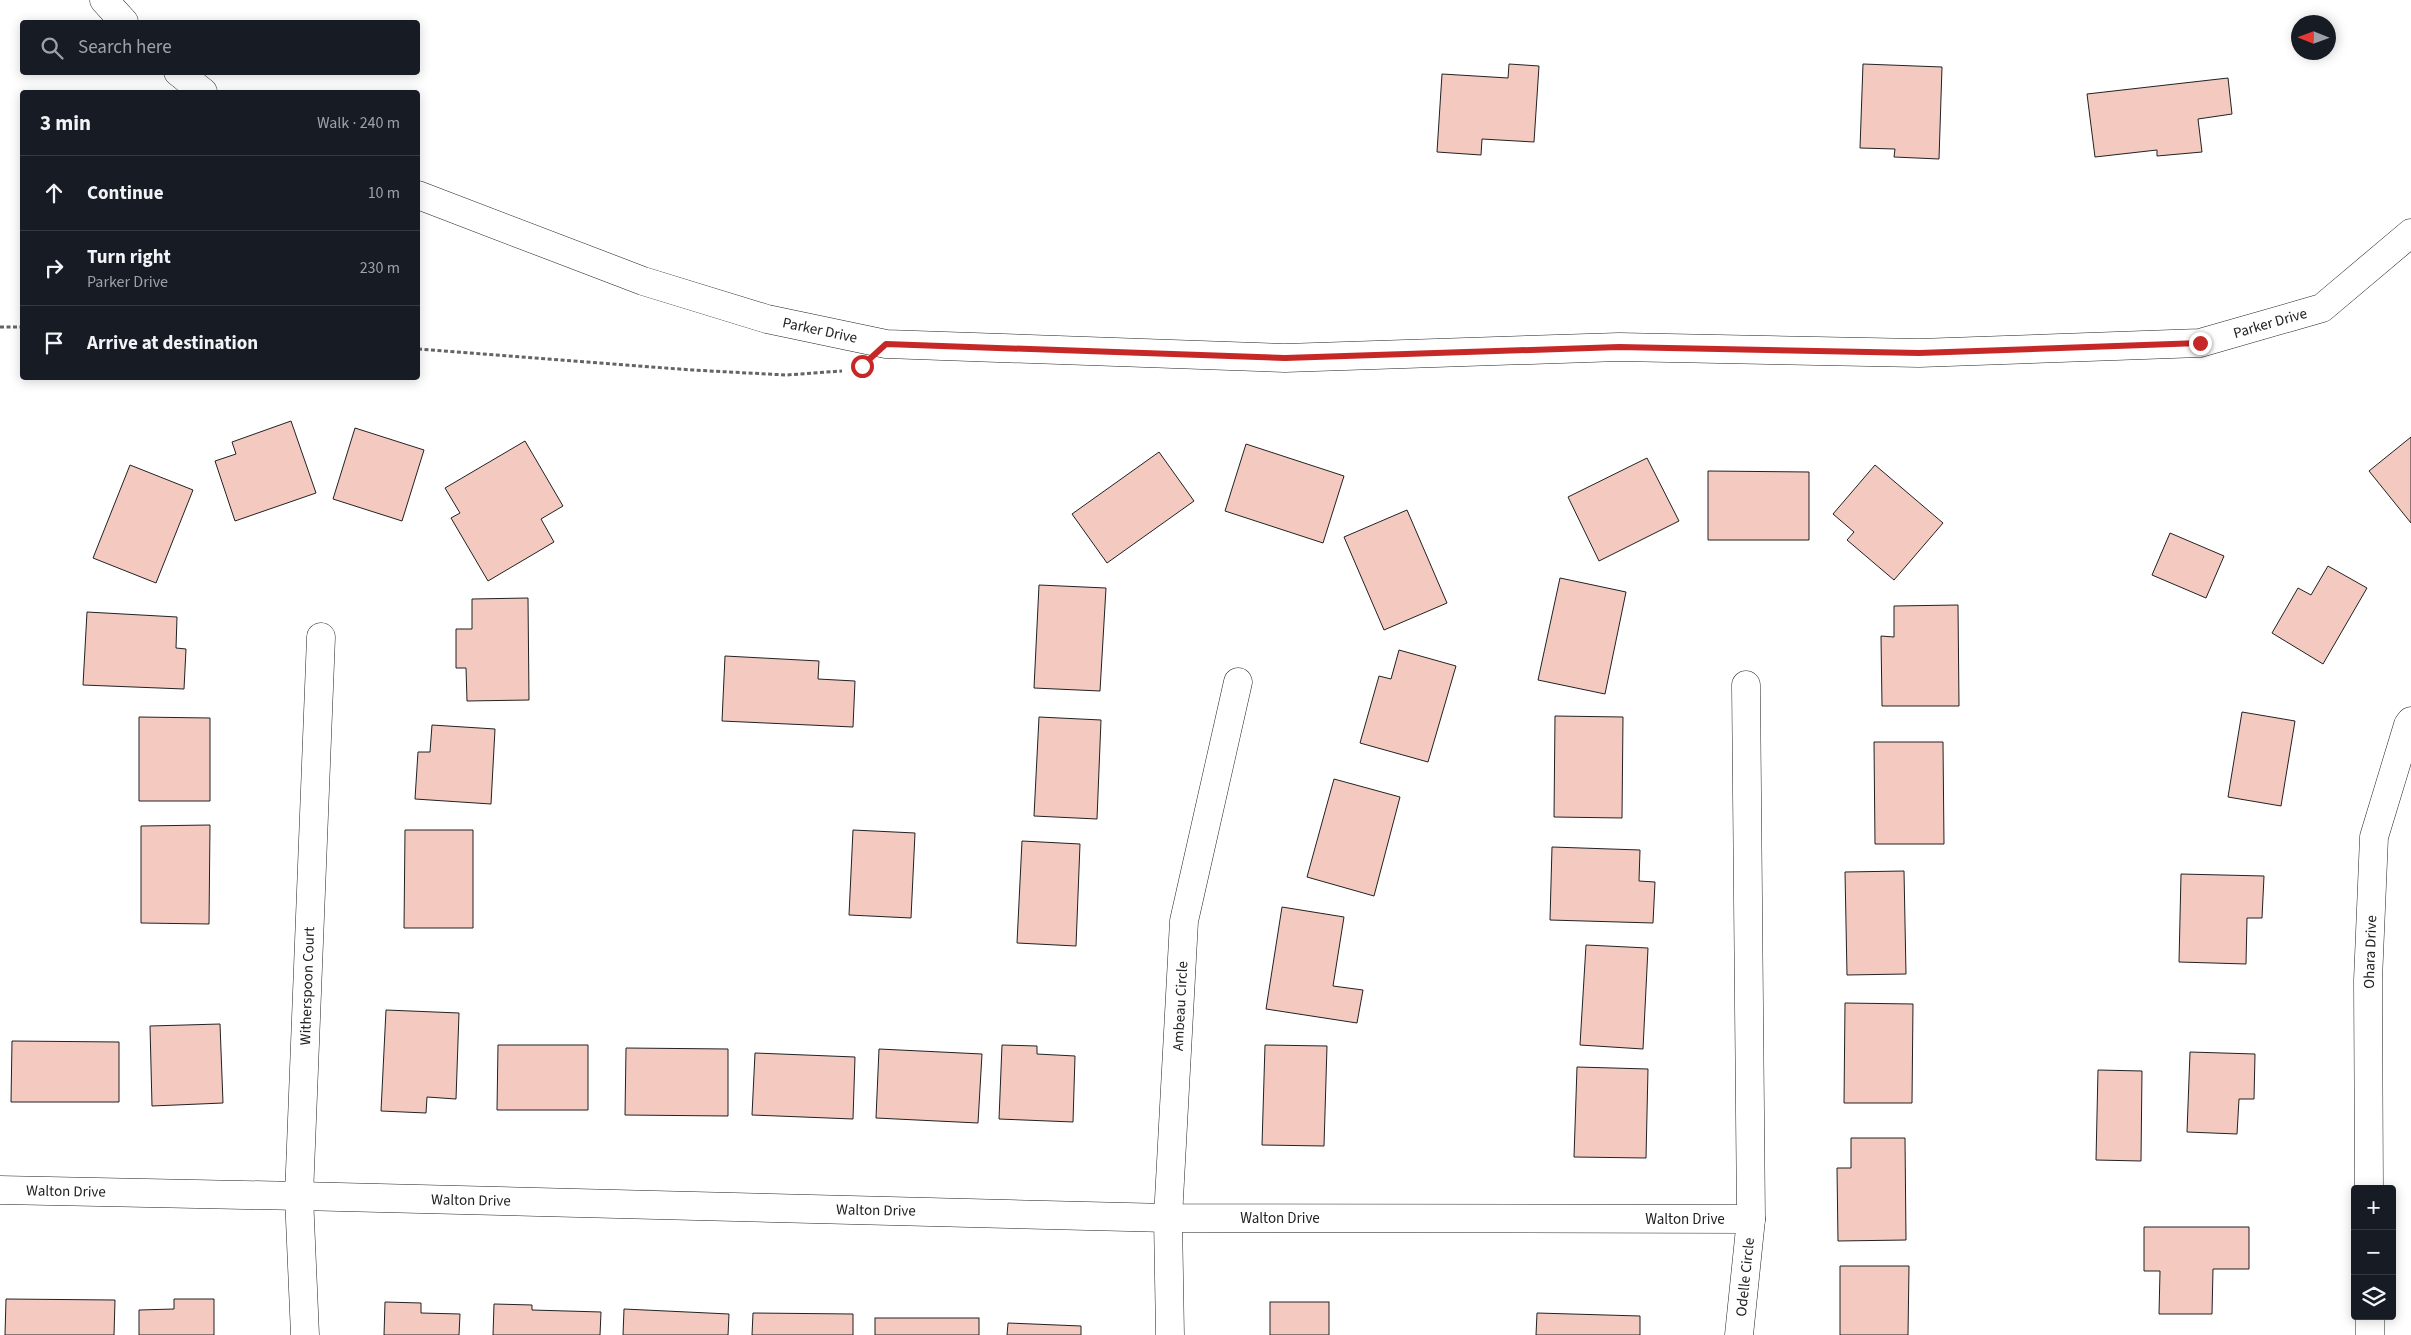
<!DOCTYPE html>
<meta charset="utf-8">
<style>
body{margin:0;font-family:"Source Sans 3",sans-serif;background:#20242c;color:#f1f3f6}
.controls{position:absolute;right:15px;bottom:15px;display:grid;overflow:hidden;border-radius:5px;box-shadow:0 2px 12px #0003}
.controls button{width:45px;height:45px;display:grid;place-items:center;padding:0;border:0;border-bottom:1px solid #363941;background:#171b24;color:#f1f3f6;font:25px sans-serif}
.compass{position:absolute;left:2291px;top:15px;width:45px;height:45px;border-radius:50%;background:#171b24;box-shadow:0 2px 12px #0003;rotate:271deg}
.stop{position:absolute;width:15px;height:15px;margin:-11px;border:4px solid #c62828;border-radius:50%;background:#fff}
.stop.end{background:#c62828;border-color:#fff;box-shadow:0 1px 5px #0008}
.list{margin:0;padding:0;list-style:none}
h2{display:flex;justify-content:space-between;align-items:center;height:65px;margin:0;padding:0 20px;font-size:21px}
h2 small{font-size:16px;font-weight:400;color:#9ea1a6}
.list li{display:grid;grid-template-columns:32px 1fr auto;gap:15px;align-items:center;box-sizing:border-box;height:75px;padding:0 20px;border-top:1px solid #363941}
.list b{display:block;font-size:19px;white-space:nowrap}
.list p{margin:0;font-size:16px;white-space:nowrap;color:#9ea1a6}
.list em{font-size:16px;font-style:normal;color:#9ea1a6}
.icon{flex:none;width:28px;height:28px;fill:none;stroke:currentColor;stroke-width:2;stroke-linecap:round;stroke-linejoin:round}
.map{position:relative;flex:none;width:2411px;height:1335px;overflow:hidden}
.search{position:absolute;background:#171b24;box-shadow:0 2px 12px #0003;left:20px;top:20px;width:400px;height:55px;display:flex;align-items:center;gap:12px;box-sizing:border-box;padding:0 18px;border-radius:5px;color:#9ea1a6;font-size:19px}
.panel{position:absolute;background:#171b24;box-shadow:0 2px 12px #0003;left:20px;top:90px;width:400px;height:290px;border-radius:5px}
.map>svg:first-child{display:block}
.building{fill:#f3c9c0;stroke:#222}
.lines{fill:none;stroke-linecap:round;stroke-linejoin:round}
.minor-casing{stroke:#222;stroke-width:29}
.path{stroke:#646464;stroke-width:3;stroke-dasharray:4 2.5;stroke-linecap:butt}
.minor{stroke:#fff;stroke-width:28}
.route{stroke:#c62828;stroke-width:6}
.labels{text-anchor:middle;stroke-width:4;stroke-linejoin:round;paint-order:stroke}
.street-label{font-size:15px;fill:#222;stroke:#fff}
</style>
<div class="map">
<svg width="2411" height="1335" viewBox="0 0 2411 1335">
<rect width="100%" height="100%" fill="#fff"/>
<g class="building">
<path d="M 1509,64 L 1539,66 L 1534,142 L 1482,139 L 1481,155 L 1437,152 L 1442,74 L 1508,78 Z"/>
<path d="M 1863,64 L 1942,67 L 1939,159 L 1894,157 L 1895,149 L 1860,148 Z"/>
<path d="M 2228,78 L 2232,114 L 2198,119 L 2202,152 L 2157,156 L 2157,150 L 2095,157 L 2087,94 Z"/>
<path d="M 291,421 L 316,493 L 235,521 L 215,461 L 236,454 L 232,442 Z"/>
<path d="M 355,428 L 424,450 L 402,521 L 333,499 Z"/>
<path d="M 2411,437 L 2411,523 L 2369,471 Z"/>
<path d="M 525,441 L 563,506 L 541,519 L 554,542 L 488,581 L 451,518 L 460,513 L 445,488 Z"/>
<path d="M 1246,444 L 1344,476 L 1323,543 L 1225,511 Z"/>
<path d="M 1159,452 L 1194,501 L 1107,563 L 1072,514 Z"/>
<path d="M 1647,458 L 1679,521 L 1599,561 L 1568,497 Z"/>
<path d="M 130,465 L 193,490 L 156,583 L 93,558 Z"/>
<path d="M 1875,465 L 1943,523 L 1894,580 L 1847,540 L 1854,532 L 1833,514 Z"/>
<path d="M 1708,471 L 1809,472 L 1809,540 L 1708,540 Z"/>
<path d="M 1407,510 L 1447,603 L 1384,630 L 1344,537 Z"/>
<path d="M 2170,533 L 2224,556 L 2206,598 L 2152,575 Z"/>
<path d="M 2328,566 L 2367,588 L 2323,664 L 2272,633 L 2298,588 L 2311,595 Z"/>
<path d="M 1560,578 L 1626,592 L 1605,694 L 1538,680 Z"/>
<path d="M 1039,585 L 1106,588 L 1100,691 L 1034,688 Z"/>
<path d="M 528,598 L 529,700 L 467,701 L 466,668 L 456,668 L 456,629 L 472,629 L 472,599 Z"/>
<path d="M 1958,605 L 1959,706 L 1882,706 L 1881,636 L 1894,637 L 1894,606 Z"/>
<path d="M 87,612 L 177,617 L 176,648 L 186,649 L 184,689 L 83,685 Z"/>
<path d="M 1399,650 L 1456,666 L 1428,762 L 1360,743 L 1379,676 L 1391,679 Z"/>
<path d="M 725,656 L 819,661 L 818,679 L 855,681 L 853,727 L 722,721 Z"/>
<path d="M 2242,712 L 2295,721 L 2281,806 L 2228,797 Z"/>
<path d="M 1555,716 L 1623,717 L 1622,818 L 1554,817 Z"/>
<path d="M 139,717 L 210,718 L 210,801 L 139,801 Z"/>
<path d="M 1039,717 L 1101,720 L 1097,819 L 1034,816 Z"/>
<path d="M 432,725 L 495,729 L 491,804 L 415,799 L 418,752 L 430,752 Z"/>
<path d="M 1874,742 L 1943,742 L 1944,844 L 1875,844 Z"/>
<path d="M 1334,779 L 1400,797 L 1374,896 L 1307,877 Z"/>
<path d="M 210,825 L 209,924 L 141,923 L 141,826 Z"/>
<path d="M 405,830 L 473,830 L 473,928 L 404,928 Z"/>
<path d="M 853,830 L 915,833 L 911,918 L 849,915 Z"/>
<path d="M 1022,841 L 1080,844 L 1076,946 L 1017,943 Z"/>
<path d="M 1552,847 L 1640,850 L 1639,881 L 1655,882 L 1653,923 L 1550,920 Z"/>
<path d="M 1904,871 L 1906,974 L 1847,975 L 1845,872 Z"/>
<path d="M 2181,874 L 2264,876 L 2262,918 L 2247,918 L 2246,964 L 2179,962 Z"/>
<path d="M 1282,907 L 1344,917 L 1333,986 L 1363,990 L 1357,1023 L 1266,1009 Z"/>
<path d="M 1586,945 L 1648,948 L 1643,1049 L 1580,1045 Z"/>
<path d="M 1845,1003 L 1913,1004 L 1912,1103 L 1844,1103 Z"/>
<path d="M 386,1010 L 459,1013 L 456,1099 L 427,1097 L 426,1113 L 381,1111 Z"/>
<path d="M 220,1024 L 223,1103 L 152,1106 L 150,1026 Z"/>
<path d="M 12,1041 L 119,1042 L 119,1102 L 11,1102 Z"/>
<path d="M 498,1045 L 588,1045 L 588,1110 L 497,1110 Z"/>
<path d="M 1002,1045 L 1037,1046 L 1037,1054 L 1075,1056 L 1073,1122 L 999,1119 Z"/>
<path d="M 1265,1045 L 1327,1046 L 1324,1146 L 1262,1145 Z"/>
<path d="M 626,1048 L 728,1049 L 728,1116 L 625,1115 Z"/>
<path d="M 879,1049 L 982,1054 L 978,1123 L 876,1118 Z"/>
<path d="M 2190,1052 L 2255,1054 L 2254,1099 L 2239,1099 L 2237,1134 L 2187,1132 Z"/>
<path d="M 755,1053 L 855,1057 L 853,1119 L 752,1115 Z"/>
<path d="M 1577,1067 L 1648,1069 L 1646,1158 L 1574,1157 Z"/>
<path d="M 2098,1070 L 2142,1071 L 2141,1161 L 2096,1160 Z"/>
<path d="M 1851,1138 L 1905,1138 L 1906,1240 L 1838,1241 L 1837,1168 L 1851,1168 Z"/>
<path d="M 2144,1227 L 2249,1227 L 2249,1269 L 2213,1269 L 2212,1314 L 2159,1314 L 2160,1271 L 2144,1271 Z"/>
<path d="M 1840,1266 L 1909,1266 L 1908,1335 L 1840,1335 Z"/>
<path d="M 6,1299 L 115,1300 L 114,1335 L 5,1335 Z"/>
<path d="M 174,1299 L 214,1299 L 214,1335 L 139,1335 L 139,1310 L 174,1309 Z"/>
<path d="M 385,1302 L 421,1303 L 421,1313 L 460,1314 L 459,1335 L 384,1335 Z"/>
<rect x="1270" y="1302" width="59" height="33"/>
<path d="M 494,1304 L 532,1305 L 532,1310 L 601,1312 L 600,1335 L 493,1335 Z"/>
<path d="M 624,1309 L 729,1314 L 728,1335 L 623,1335 Z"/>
<path d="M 753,1313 L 853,1314 L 853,1335 L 752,1335 Z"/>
<path d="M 1537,1313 L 1640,1316 L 1640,1335 L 1536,1335 Z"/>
<rect x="875" y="1318" width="104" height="17"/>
<path d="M 1008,1323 L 1081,1326 L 1081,1335 L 1007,1335 Z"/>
</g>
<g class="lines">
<defs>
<g id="minor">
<path d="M 104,0 L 124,22"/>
<path d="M 178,72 L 203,92"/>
<path d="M 418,195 L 643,281 L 767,319 L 886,344 L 1285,358 L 1619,347 L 1919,353 L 2200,343 L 2322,308 L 2411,233"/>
<path d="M 2369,1189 L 2368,980 L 2374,837 L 2408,725 L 2411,721"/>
<path d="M 0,1190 L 299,1196 L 1168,1218 L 1751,1219"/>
<path d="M 2370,1316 L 2370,1335"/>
<path d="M 305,1335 L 299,1196 L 321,637"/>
<path d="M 1170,1335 L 1168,1218 L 1184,921 L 1238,682"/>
<path d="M 1739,1335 L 1751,1219 L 1746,685"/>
</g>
</defs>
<use href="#minor" class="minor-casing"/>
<g class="path">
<path d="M 0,327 L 22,327"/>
<path d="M 418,349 L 692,370 L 786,375 L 842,371"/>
</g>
<use href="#minor" class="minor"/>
</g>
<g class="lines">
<path class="route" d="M 862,366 L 886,344 L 1285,358 L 1619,347 L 1919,353 L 2200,343"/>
</g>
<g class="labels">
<g class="street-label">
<text transform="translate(2270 323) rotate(-16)" y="5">Parker Drive</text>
<text transform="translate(820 330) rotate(12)" y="5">Parker Drive</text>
<text transform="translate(2370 952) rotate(-88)" y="5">Ohara Drive</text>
<text transform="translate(307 986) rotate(-88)" y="5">Witherspoon Court</text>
<text transform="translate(1180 1006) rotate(-87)" y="5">Ambeau Circle</text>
<text transform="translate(66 1191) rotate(1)" y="5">Walton Drive</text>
<text transform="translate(471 1200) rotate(1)" y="5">Walton Drive</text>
<text transform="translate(876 1210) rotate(1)" y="5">Walton Drive</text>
<text x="1280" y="1223">Walton Drive</text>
<text x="1685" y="1224">Walton Drive</text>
<text transform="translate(1745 1277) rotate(-84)" y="5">Odelle Circle</text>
</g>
</g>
</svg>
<div class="controls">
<button>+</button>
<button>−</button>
<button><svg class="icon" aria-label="layers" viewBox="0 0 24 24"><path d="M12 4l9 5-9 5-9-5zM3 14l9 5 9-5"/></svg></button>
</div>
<svg class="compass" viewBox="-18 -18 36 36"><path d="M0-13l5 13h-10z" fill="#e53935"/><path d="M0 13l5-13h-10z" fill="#9ea1a6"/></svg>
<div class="stop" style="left:862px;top:366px"></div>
<div class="stop end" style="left:2200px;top:343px"></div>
<div class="search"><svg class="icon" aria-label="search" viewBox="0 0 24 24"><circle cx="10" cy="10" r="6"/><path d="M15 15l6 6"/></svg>Search here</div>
<section class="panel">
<h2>3 min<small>Walk · 240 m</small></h2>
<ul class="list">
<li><svg class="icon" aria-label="ahead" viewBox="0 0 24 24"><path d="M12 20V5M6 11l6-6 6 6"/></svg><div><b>Continue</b></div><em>10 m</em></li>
<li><svg class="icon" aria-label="right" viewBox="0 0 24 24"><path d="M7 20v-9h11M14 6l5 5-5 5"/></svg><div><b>Turn right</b><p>Parker Drive</p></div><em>230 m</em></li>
<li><svg class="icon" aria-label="arrive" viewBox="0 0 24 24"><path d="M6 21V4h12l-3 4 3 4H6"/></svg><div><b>Arrive at destination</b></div></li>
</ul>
</section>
</div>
